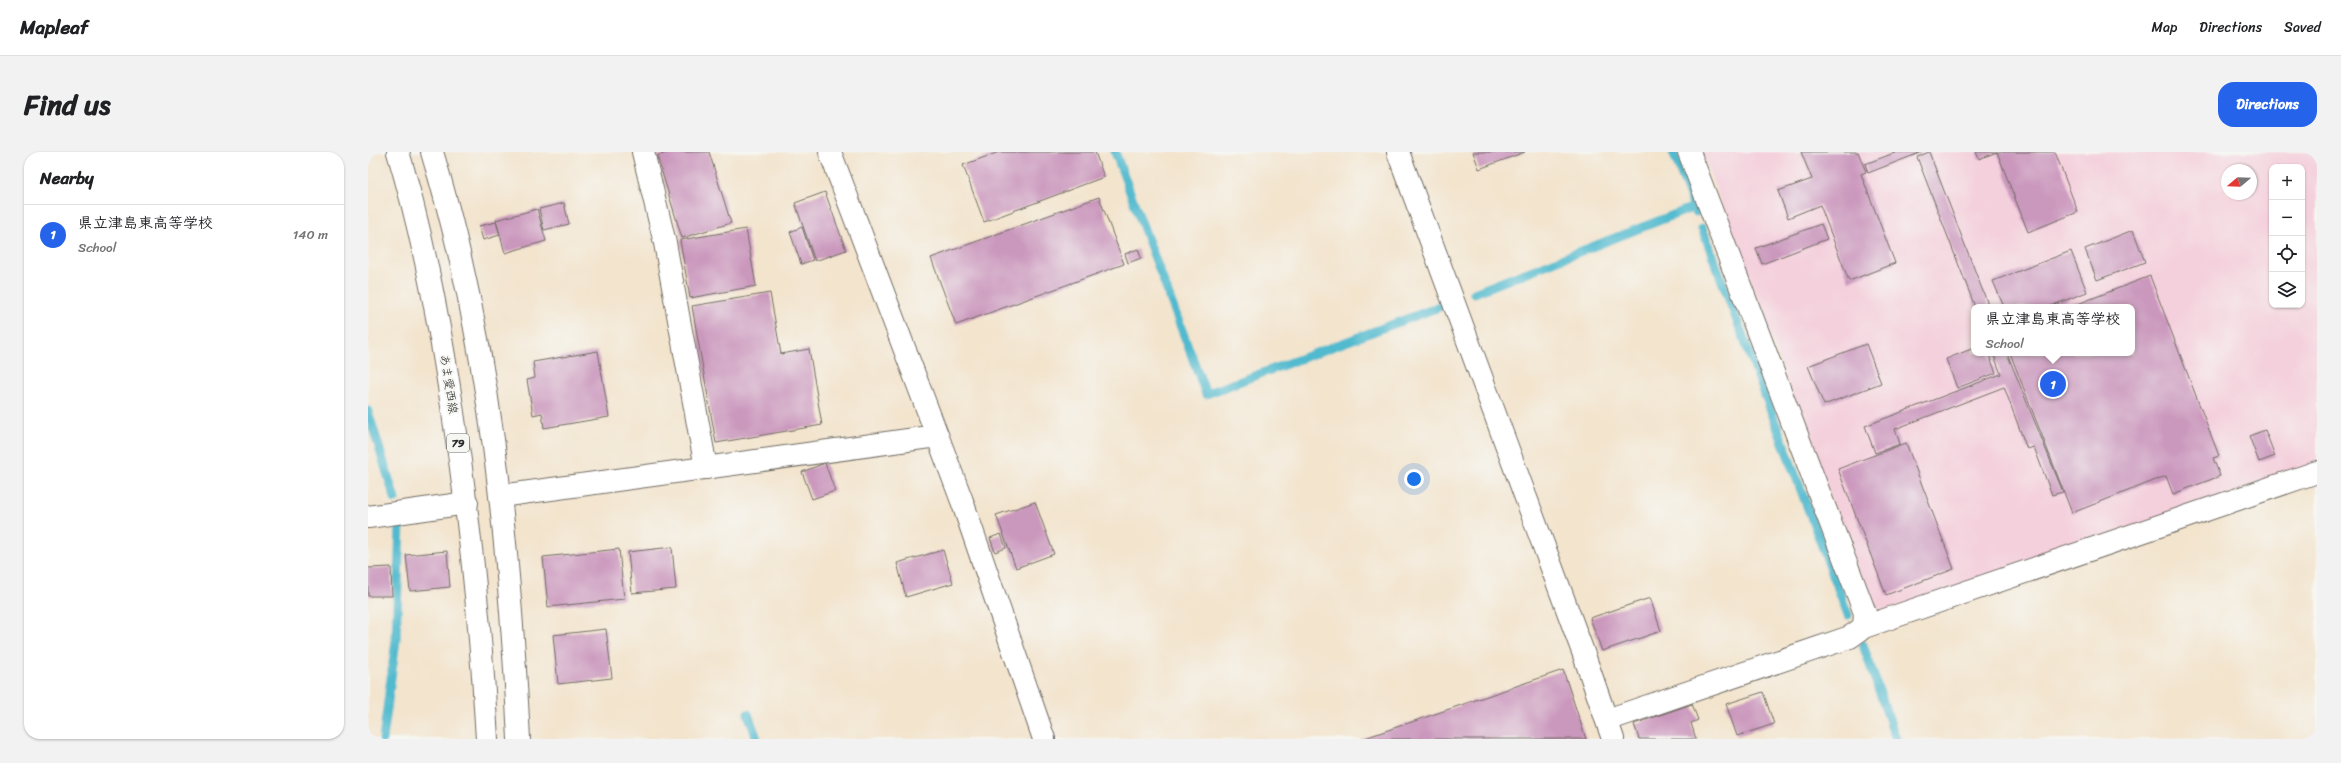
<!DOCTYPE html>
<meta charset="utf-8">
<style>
body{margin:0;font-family:Sriracha,"Klee One",sans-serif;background:#f2f2f2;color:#202124}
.controls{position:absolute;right:12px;top:12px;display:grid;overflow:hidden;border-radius:8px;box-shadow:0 1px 3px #0004}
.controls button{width:36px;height:36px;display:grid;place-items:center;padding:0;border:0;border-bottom:1px solid #e0e0e0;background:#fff;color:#202124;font:20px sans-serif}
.compass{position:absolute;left:1853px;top:12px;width:36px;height:36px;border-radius:50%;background:#fff;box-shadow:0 1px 3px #0004;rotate:251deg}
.you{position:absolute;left:1046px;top:327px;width:14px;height:14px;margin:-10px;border:3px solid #fff;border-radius:50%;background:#1a73e8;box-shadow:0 0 0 6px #1a73e833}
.badge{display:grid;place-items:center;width:26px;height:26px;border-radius:50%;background:#2563eb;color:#fff;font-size:13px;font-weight:700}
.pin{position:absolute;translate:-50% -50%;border:2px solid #fff;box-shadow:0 1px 4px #0006}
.popup{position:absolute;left:1603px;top:152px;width:164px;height:52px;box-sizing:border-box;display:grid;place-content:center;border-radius:8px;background:#fff;filter:drop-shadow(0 1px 3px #0005);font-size:13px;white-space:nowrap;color:#757577}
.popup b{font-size:15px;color:#202124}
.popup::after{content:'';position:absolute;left:50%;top:100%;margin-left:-8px;border:8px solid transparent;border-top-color:#fff}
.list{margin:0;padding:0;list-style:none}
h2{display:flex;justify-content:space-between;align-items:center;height:52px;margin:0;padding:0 16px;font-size:17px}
h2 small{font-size:13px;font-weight:400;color:#757577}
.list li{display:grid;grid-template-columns:26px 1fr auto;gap:12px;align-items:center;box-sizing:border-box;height:60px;padding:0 16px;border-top:1px solid #e0e0e0}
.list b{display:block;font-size:15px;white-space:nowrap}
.list p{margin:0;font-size:13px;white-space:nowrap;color:#757577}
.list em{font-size:13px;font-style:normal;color:#757577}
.icon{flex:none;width:22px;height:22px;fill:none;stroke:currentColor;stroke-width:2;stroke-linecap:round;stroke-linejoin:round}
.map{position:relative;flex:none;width:1949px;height:587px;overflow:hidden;border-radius:16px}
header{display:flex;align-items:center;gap:24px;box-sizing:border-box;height:56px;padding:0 20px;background:#fff;border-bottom:1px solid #e0e0e0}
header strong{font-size:19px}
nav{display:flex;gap:22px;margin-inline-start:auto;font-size:14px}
.intro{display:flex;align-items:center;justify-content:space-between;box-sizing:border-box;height:96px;padding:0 24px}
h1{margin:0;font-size:28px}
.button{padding:10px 18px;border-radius:16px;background:#2563eb;color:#fff;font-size:14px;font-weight:700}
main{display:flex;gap:24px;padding:0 24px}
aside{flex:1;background:#fff;border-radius:16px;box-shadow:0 1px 3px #0004}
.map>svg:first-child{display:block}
.built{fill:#f4cfdc;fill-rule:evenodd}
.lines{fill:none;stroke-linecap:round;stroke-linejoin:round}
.stream{stroke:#51bace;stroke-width:9}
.building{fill:#cb98bd}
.street-casing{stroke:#716c64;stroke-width:24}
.primary-casing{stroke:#716c64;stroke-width:24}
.street{stroke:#fff;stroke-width:22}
.primary{stroke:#fff;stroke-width:22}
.labels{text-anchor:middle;stroke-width:4;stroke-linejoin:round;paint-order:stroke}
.shield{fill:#f6f6f2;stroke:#686867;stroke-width:1}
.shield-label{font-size:11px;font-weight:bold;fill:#2b2b2b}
.street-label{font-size:12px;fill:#2b2b2b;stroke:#f6f6f2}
</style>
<header>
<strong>Mapleaf</strong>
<nav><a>Map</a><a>Directions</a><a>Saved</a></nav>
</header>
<div class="intro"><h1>Find us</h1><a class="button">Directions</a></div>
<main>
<aside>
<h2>Nearby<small></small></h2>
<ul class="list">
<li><span class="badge">1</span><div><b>県立津島東高等学校</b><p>School</p></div><em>140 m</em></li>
</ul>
</aside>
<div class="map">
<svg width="1949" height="587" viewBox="0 0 1949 587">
<rect width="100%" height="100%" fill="#f6f6f2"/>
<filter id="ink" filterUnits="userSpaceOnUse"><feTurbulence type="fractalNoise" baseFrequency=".025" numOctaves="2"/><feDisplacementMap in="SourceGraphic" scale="8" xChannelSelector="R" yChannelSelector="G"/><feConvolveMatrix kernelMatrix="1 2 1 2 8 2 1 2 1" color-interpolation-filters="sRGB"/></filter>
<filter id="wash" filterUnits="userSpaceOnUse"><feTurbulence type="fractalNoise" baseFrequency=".012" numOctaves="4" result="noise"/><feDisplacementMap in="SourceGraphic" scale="16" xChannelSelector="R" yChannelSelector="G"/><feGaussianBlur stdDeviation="0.9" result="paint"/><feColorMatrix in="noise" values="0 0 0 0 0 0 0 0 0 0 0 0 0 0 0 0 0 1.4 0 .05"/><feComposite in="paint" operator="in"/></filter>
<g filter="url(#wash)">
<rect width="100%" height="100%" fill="#f3e4cd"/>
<path class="built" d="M 1334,0 L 1949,0 L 1949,312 L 1519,458 L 1504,457 ZM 1904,15 L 1934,15 L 1934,153 L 1904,153 ZM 1859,18 L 1883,18 L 1883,42 L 1859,42 ZM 1606,155 L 1764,155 L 1764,201 L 1606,201 Z"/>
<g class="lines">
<g class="stream">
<path d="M 747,0 L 838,242 L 1071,155"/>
<path d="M 1305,0 L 1328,60"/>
<path d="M 1334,76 L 1480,463"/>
<path d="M 1106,141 L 1326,55"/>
<path d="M 0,259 L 27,347"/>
<path d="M 1495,493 L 1528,587"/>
<path d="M 380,562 L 389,587"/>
<path d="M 15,587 L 28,488 L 32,371"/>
</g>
</g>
<g id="blocks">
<g class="building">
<path d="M 301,0 L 341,0 L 363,71 L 314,86 L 289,4 Z"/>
<path d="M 631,0 L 727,0 L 736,25 L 616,70 L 595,13 Z"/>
<path d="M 1105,0 L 1157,0 L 1111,17 Z"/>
<path d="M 1433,0 L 1490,0 L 1498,20 L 1493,22 L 1527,111 L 1481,129 L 1452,53 L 1420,66 L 1410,39 L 1444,27 Z"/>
<path d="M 1529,0 L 1554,0 L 1500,21 L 1497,12 Z"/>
<path d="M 1561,0 L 1621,155 L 1607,155 L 1549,5 Z"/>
<path d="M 1608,0 L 1629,0 L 1611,7 Z"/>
<path d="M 1629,0 L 1687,0 L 1710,60 L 1660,80 Z"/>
<path d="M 457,40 L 478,98 L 447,109 L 427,51 Z"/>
<path d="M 731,45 L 756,112 L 588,173 L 563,106 Z"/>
<path d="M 196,51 L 201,72 L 176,78 L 171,57 Z"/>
<path d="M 169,57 L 178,89 L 137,101 L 128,68 Z"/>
<path d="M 128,70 L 132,83 L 115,88 L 111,74 Z"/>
<path d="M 1453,72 L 1459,87 L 1394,112 L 1388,96 Z"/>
<path d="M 434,75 L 445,108 L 433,112 L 422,80 Z"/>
<path d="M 378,77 L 388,134 L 322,146 L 312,88 Z"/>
<path d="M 1765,78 L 1777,110 L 1729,128 L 1717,97 Z"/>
<path d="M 770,97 L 773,106 L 760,111 L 757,102 Z"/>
<path d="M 1703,99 L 1719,140 L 1680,155 L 1636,155 L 1625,129 Z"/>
<path d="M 1782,124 L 1851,304 L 1845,306 L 1852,324 L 1805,342 L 1798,324 L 1704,361 L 1642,201 L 1764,201 L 1764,155 L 1702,155 Z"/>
<path d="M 402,141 L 413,202 L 441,197 L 454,273 L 348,291 L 324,154 Z"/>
<path d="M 1498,192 L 1513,231 L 1456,253 L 1440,214 Z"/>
<path d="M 1606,196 L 1606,201 L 1620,201 L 1628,221 L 1589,236 L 1578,207 Z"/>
<path d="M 230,199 L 241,265 L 176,276 L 174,261 L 165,263 L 159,228 L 167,226 L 165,210 Z"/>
<path d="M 1625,201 L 1639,201 L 1695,340 L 1684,343 L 1666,295 L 1659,297 L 1636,235 L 1527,277 L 1532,292 L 1507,301 L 1497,274 L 1633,222 Z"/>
<path d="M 1897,278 L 1907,304 L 1891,310 L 1881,284 Z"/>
<path d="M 1538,291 L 1586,417 L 1518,443 L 1470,317 Z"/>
<path d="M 457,311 L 467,339 L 444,347 L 434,320 Z"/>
<path d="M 667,350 L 686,402 L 648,416 L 628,363 Z"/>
<path d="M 633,382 L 638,396 L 627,400 L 622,386 Z"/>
<path d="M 304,395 L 308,437 L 264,441 L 260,400 Z"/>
<path d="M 251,397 L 256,447 L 180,455 L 175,405 Z"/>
<path d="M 575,398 L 585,431 L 538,445 L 529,411 Z"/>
<path d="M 79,399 L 82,435 L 42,439 L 38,403 Z"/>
<path d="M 23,415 L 24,444 L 0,444 L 0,416 Z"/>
<path d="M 1282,446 L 1293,479 L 1234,499 L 1222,466 Z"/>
<path d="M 238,477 L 244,526 L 190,532 L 185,483 Z"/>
<path d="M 1195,518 L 1218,587 L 994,587 Z"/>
<path d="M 1395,540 L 1406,572 L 1369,584 L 1358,552 Z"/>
<path d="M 1324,552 L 1330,568 L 1323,571 L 1328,587 L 1271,587 L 1266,572 Z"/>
</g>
</g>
</g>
<g filter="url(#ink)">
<use href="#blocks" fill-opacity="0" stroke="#716c64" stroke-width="1"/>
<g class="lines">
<defs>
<g id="street">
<path d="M 275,0 L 297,91 L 338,316"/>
<path d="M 462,0 L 594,349 L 676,587"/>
<path d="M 1030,0 L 1215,500 L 1245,587"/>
<path d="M 1321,0 L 1497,461 L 1496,475"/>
<path d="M 133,344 L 569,284"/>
<path d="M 0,365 L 99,351"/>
<path d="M 1239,568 L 1482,485 L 1496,475 L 1949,320"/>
</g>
<g id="primary">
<path d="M 30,0 C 55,83 71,168 84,254 C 101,364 113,475 119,587"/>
<path d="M 64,0 C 122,190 141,390 151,587"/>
</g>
</defs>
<use href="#street" class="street-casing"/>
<use href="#primary" class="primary-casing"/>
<use href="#street" class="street"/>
<use href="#primary" class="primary"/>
</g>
</g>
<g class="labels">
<rect class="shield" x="79" y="282" width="22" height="18" rx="3"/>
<g class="shield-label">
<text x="90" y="295">79</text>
</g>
<g class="street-label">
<text transform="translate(81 232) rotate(81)" y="4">あま愛西線</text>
</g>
</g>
</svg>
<div class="controls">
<button>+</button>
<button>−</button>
<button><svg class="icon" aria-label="locate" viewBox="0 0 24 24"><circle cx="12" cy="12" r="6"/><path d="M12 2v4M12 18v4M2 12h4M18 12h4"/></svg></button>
<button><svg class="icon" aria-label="layers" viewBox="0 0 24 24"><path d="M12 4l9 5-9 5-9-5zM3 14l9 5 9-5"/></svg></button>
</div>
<svg class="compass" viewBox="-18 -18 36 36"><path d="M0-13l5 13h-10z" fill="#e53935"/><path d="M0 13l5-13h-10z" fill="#757577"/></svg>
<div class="you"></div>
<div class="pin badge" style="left:1685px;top:232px">1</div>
<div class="popup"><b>県立津島東高等学校</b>School</div>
</div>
</main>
